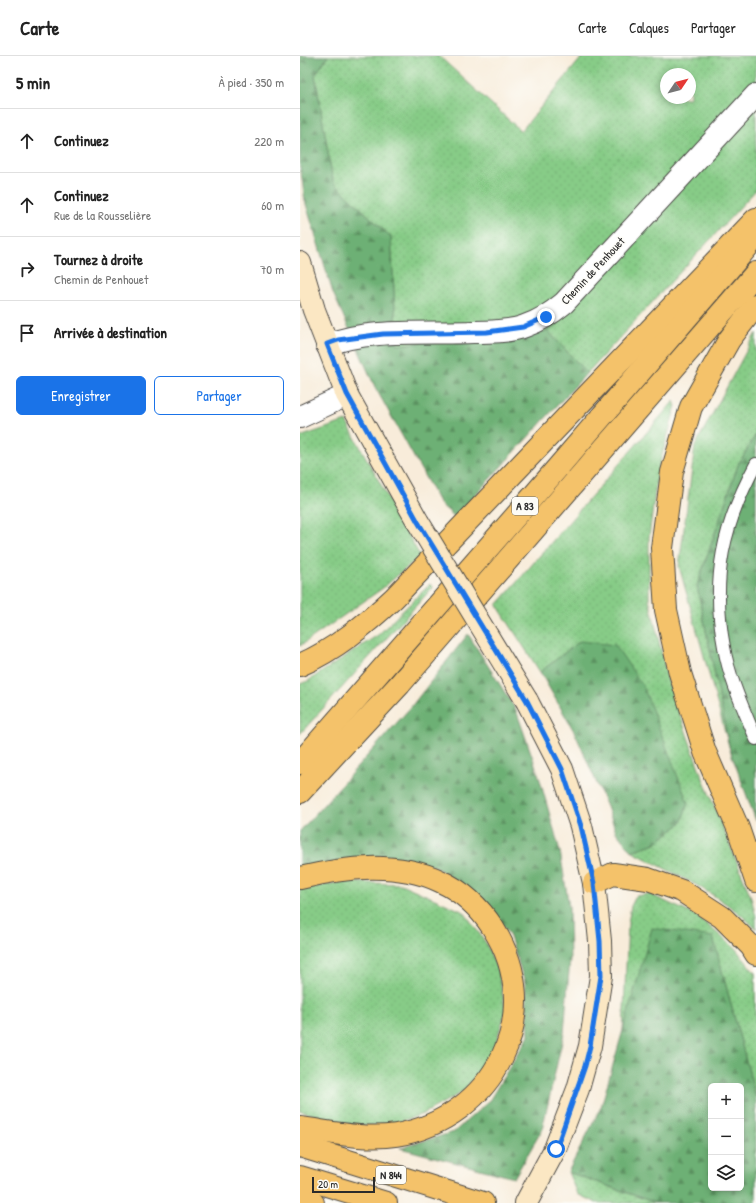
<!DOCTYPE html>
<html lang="fr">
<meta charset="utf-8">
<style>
body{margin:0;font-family:"Patrick Hand",sans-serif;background:#f2f2f2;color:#222}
.controls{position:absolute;right:12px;bottom:12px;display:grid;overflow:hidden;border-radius:6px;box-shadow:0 2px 6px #0003}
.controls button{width:36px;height:36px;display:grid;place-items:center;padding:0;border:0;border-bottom:1px solid #e0e0e0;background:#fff;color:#222;font:20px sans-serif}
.compass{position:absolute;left:360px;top:12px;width:36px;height:36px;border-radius:50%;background:#fff;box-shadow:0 2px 6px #0003;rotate:55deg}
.scale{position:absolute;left:12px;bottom:10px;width:63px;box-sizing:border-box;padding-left:4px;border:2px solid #2b2b2b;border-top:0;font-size:11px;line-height:14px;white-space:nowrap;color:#2b2b2b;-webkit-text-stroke:3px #fdfcf7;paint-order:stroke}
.stop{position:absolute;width:12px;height:12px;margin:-9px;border:3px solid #1a73e8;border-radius:50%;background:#fff}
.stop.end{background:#1a73e8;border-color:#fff;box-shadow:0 1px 4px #0008}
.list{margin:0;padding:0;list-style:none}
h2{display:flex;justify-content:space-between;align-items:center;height:52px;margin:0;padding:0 16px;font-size:17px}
h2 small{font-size:13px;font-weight:400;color:#767676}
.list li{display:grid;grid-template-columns:26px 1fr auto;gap:12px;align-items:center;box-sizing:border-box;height:64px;padding:0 16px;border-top:1px solid #e0e0e0}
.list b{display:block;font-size:15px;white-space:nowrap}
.list p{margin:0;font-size:13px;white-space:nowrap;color:#767676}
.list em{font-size:13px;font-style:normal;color:#767676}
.actions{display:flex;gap:8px;padding:12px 16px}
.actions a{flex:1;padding:9px 0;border:1px solid #1a73e8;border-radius:6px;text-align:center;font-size:14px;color:#1a73e8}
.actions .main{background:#1a73e8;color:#fff}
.icon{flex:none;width:22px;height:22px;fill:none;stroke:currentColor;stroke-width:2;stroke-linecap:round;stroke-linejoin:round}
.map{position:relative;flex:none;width:456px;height:1147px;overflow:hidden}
header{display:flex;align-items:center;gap:24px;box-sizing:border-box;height:56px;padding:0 20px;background:#fff;border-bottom:1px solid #e0e0e0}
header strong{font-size:19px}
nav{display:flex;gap:22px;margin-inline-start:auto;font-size:14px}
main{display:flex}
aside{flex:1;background:#fff}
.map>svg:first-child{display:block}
.grass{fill:url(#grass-dots);stroke:#597c59;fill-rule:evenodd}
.forest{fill:url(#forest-firs);stroke:#4c6e50;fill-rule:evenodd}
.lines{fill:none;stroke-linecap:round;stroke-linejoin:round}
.lane-casing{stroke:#4a4845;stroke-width:14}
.street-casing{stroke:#4a4845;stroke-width:24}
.secondary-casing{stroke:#4a4845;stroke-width:24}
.highway-casing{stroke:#4a4845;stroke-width:24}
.lane{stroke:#fff;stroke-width:12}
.street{stroke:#fff;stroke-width:22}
.secondary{stroke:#fbe7c3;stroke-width:22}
.highway{stroke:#f4c26a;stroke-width:22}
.secondary-bridge-casing{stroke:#4a4845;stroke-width:24;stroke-linecap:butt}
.secondary-bridge{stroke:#fbe7c3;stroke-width:22}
.route{stroke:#1a73e8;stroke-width:5}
.labels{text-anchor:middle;stroke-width:3;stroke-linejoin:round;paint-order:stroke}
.shield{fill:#fdfcf7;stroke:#6a6a68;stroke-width:1}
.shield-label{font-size:11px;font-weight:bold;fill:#2b2b2b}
.street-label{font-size:12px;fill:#2b2b2b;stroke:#fdfcf7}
</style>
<header>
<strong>Carte</strong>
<nav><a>Carte</a><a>Calques</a><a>Partager</a></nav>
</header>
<main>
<aside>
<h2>5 min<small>À pied · 350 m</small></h2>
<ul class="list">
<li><svg class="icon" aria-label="ahead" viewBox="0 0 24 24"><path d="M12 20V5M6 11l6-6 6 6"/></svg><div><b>Continuez</b></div><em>220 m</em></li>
<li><svg class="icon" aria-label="ahead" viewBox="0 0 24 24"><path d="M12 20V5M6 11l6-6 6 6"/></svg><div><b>Continuez</b><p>Rue de la Rousselière</p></div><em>60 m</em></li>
<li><svg class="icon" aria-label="right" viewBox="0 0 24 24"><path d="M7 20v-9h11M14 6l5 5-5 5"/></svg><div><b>Tournez à droite</b><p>Chemin de Penhouet</p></div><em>70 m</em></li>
<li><svg class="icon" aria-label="arrive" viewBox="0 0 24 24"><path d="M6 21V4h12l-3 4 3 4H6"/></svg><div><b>Arrivée à destination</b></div></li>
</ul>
<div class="actions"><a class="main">Enregistrer</a><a>Partager</a></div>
</aside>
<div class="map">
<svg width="456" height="1147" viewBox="0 0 456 1147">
<defs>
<pattern id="grass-dots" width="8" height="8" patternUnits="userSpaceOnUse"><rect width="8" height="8" fill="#87cc87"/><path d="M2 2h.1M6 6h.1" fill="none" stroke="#75af75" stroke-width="1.8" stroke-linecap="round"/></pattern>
<pattern id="forest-firs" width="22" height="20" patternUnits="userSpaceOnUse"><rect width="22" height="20" fill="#6db074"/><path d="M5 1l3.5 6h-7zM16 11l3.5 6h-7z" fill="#5a8f5f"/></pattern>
</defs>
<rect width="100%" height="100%" fill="#fdfcf7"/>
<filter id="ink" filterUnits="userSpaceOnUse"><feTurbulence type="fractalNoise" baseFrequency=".025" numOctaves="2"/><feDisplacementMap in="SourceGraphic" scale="8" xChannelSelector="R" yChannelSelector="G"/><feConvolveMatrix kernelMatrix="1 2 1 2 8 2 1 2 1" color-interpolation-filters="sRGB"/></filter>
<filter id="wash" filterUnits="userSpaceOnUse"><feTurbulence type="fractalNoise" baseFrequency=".012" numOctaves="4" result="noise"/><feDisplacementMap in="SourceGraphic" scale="16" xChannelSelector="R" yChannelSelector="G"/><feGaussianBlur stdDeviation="0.9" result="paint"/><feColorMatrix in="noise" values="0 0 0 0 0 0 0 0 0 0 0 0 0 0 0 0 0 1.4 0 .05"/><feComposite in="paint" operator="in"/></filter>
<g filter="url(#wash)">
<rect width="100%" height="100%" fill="#f8ecda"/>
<g class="grass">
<path d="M 28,0 L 139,0 L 221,75 L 283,0 L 456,0 L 456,134 L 287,317 L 248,275 L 97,289 L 91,181 L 33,126 L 15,19 ZM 366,18 L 390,18 L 390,42 L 366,42 Z"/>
<path d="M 456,277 L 456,378 L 438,409 L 397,530 L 430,694 L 379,510 L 395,390 Z"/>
<path d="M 374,345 L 376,350 L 358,413 L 349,481 L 349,543 L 369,628 L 400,715 L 451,841 L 456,861 L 456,873 C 422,838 374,818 331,795 L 356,787 L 381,767 L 388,747 L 280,585 L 240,616 L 197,549 Z"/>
<path d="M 46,365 L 120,500 L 83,532 L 0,590 L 0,381 Z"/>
<path d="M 130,528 L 133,531 L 0,678 L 0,628 L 8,625 L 78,579 Z"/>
<path d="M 43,826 L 101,828 L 164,856 L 186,887 L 198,916 L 206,955 L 193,995 L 164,1035 L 123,1058 L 92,1068 L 56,1070 L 0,1055 L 0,833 Z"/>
<path d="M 349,838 L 397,860 L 435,892 L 455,917 L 456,1042 L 413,881 L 323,975 L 328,867 L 331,850 L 336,840 Z"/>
<path d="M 268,1116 L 356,1147 L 296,1147 L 277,1138 Z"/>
</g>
<g class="forest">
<path d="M 0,0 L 28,0 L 15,19 L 33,126 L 91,181 L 97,289 L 248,275 L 287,317 L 155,461 L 140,448 L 75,331 L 33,237 L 5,145 L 0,109 Z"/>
<path d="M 456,378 L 456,765 L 430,694 L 397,530 L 438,409 Z"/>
<path d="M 168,578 L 216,654 L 238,717 L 260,795 L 269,851 L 270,903 L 264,977 L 242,1074 L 214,1122 L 100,1092 L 154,1076 L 189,1045 L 229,979 L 225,927 L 209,878 L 180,841 L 134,810 L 80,800 L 0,814 L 0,775 L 110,652 Z"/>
<path d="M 280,585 L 315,589 L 343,630 L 388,747 L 381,767 L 356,787 L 331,795 L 316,776 L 307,751 L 275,677 L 240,616 Z"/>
<path d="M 352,872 L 413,881 L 456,1042 L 456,1147 L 356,1147 L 268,1116 L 301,1051 ZM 411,1030 L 441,1030 L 441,1132 L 411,1132 Z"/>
</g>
</g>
<g filter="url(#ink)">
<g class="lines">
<defs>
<path id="lane" d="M 456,408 C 423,469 411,522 424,591 C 429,622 444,654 456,683"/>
<g id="street">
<path d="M 27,289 C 67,272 129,278 173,276 C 189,276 210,276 225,270 C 240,265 252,257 264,247 L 456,39"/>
<path d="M 0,361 L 47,339"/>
</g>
<g id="secondary">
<path d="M 0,207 L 14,254 L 47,339 L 118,466"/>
<path d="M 226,1147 L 255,1093 L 278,1033 L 290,990 L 301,920 L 300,885 L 294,827 L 281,770 L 262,713 L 227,645"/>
</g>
<g id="highway">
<path d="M 456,249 L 429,284 L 391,351 L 372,416 L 362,492 L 366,554 L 380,617 L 405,696 L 438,772 L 456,825"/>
<path d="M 0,609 C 35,594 66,568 94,542 L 456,163"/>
<path d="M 0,707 L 229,445 L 456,181"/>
<path d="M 0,736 L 100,628 L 456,217"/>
<path d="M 0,822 C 45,811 96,805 140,825 C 162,835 180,852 193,872 C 248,958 194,1062 96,1079 C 65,1084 31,1076 0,1072"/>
<path d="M 294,827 L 313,818 L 348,823 L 382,835 L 422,861 L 451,890 L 456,898"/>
<path d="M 0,1090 L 183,1147"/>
<path d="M 0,1121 L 86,1147"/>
<path d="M 0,1143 L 13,1147"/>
</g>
</defs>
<use href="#lane" class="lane-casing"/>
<use href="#street" class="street-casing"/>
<use href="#secondary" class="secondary-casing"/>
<use href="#highway" class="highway-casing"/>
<use href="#lane" class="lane"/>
<use href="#street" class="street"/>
<use href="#secondary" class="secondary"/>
<use href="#highway" class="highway"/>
<defs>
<path id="secondary-bridge" d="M 118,466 L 227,645"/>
</defs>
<use href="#secondary-bridge" class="secondary-bridge-casing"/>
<use href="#secondary-bridge" class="secondary-bridge"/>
</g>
</g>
<g class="lines" filter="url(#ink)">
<path class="route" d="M 246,261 L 223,271 L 187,276 L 83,278 L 38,284 L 27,288 L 47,338 L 118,466 L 227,645 L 262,713 L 281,770 L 294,827 L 300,885 L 301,920 L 290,990 L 285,1010 L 256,1093"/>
</g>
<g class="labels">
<g class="shield">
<rect x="212" y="441" width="26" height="18" rx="3"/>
<rect x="76" y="1110" width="30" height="18" rx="3"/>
</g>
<g class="shield-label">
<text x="225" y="454">A 83</text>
<text x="91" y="1123">N 844</text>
</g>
<g class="street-label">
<text transform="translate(293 215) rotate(-47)" y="4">Chemin de Penhouet</text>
</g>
</g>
</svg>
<div class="controls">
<button>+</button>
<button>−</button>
<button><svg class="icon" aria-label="layers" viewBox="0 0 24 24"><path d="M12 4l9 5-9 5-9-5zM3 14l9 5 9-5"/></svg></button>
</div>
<svg class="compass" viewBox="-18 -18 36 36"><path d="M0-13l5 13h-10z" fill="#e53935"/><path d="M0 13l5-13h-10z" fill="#767676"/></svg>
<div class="scale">20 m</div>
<div class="stop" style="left:256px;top:1093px"></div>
<div class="stop end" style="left:246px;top:261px"></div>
</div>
</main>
